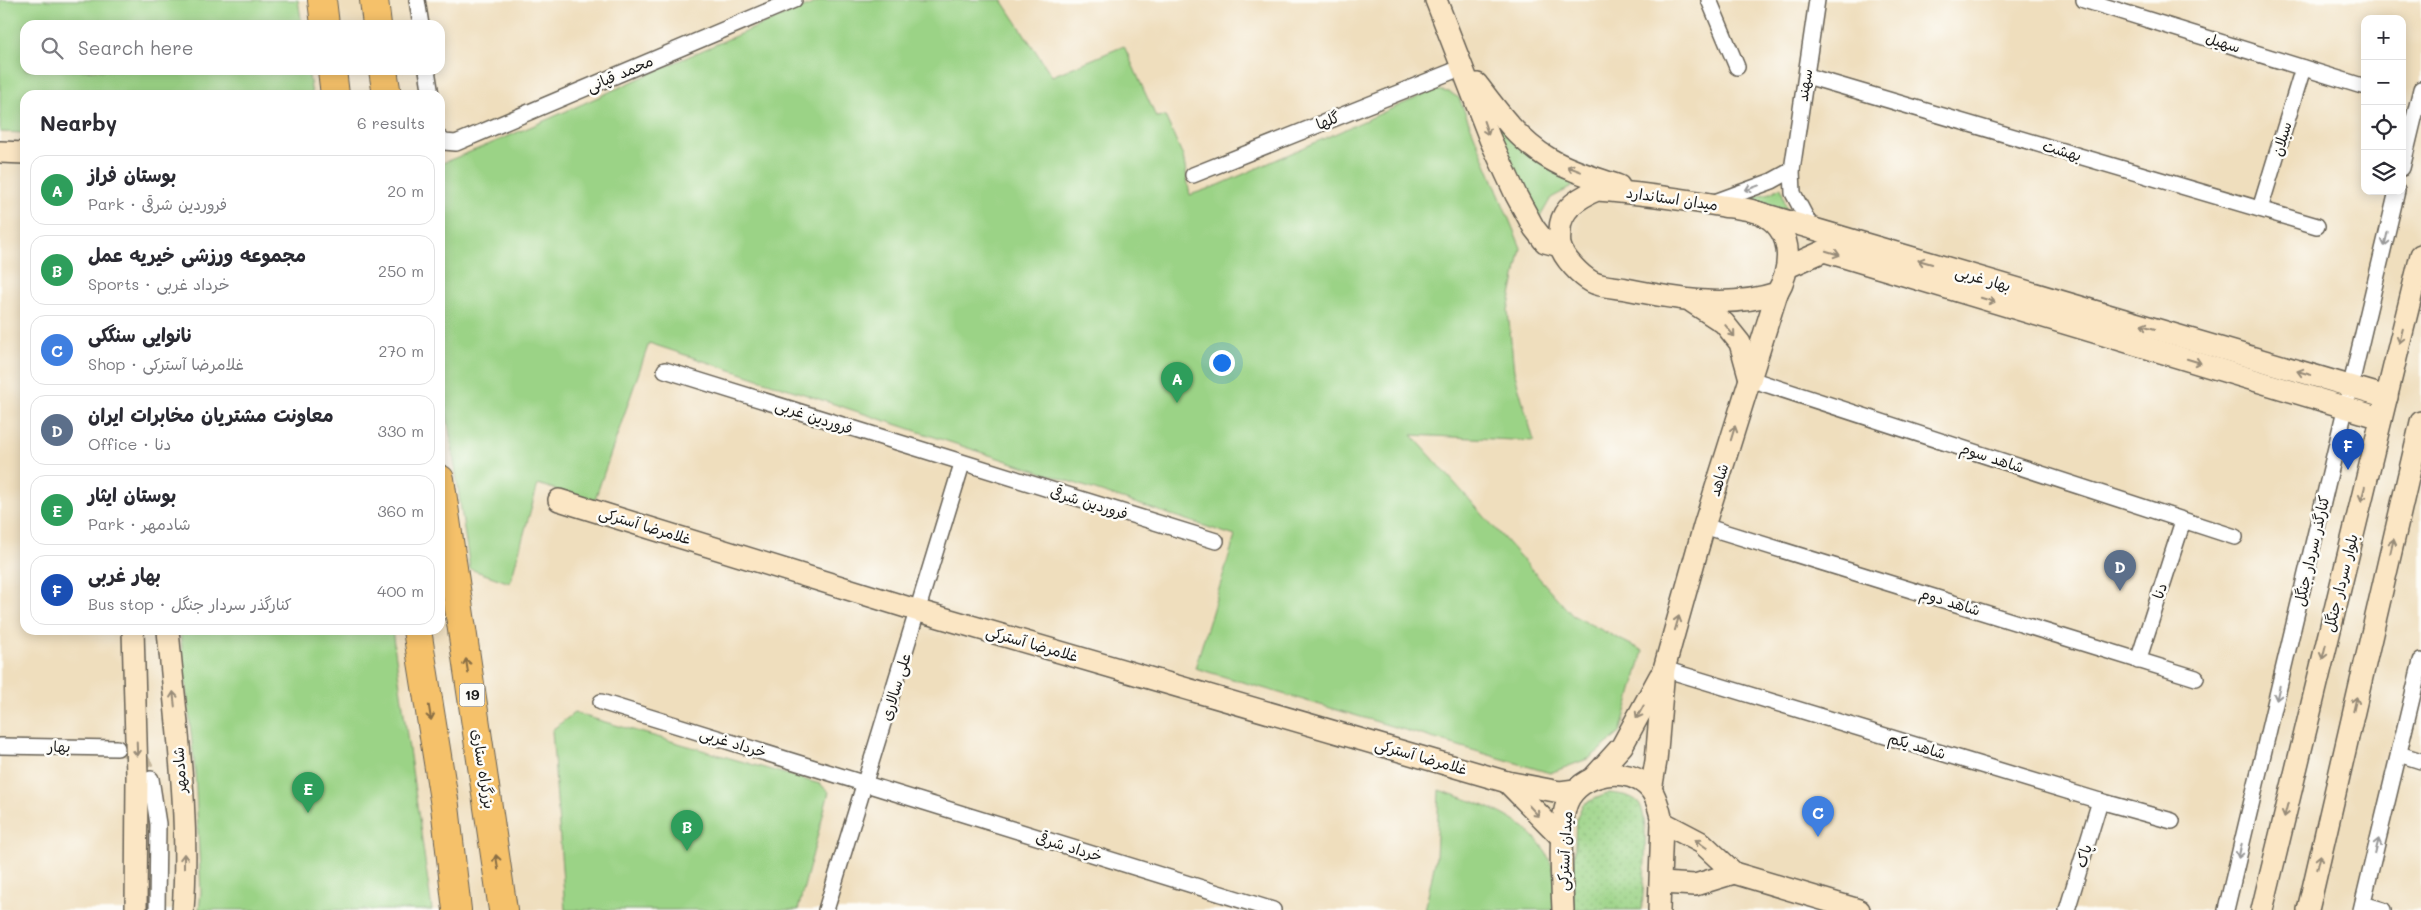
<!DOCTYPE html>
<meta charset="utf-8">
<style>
body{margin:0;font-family:Mali,"Playpen Sans Arabic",sans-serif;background:#f2f2f3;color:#2b2b33}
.controls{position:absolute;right:15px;top:15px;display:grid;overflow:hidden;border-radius:10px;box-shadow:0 2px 12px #0003}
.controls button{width:45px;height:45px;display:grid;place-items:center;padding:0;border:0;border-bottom:1px solid #e1e1e2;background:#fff;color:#2b2b33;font:25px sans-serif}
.you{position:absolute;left:1221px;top:362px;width:18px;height:18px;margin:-12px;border:4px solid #fff;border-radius:50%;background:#1a73e8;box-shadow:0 0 0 8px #1a73e833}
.badge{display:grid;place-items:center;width:32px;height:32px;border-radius:50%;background:#2563eb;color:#fff;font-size:16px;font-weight:700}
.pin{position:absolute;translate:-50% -41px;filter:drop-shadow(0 1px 2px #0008)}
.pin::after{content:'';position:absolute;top:26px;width:18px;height:15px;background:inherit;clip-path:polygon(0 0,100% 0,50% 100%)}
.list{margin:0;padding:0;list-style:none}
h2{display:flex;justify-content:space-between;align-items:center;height:65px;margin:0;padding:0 20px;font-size:21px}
h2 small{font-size:16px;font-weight:400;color:#7c7c81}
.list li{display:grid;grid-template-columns:32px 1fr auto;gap:15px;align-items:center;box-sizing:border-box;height:70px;margin:0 10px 10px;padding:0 10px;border:1px solid #e1e1e2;border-radius:15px}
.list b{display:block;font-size:19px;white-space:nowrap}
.list p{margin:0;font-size:16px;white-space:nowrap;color:#7c7c81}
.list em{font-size:16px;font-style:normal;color:#7c7c81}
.icon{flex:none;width:28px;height:28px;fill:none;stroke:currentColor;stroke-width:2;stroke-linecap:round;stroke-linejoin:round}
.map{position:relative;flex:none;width:2421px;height:910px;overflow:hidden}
.search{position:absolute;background:#fff;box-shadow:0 2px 12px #0003;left:20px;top:20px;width:425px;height:55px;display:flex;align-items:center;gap:12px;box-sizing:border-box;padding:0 18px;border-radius:15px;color:#7c7c81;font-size:19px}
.panel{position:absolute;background:#fff;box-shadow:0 2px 12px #0003;left:20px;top:90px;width:425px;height:545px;border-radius:15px}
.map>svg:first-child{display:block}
.grass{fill:url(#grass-dots);stroke:#5c7851}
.green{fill:#9bd386;stroke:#5c7851}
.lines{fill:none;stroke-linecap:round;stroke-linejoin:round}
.street-tunnel{stroke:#c5b79d;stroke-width:15;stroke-dasharray:15 8;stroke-linecap:butt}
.street-casing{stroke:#666054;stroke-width:18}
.secondary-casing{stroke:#666054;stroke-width:24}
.highway-casing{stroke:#666054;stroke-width:30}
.street{stroke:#fff;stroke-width:15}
.secondary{stroke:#fbe6c4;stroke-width:21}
.highway{stroke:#f5c16b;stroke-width:28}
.oneway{stroke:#978b78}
.oneway2{stroke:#999}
.oneway3{stroke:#886e44}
.labels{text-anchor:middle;stroke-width:5;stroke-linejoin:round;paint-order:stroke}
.shield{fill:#fdfcf7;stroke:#605f5e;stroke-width:1}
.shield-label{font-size:14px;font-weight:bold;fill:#1c1c1c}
.street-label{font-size:15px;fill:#1c1c1c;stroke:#fdfcf7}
</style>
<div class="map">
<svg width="2421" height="910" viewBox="0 0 2421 910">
<defs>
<pattern id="grass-dots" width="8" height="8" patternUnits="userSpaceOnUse" patternTransform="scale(1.25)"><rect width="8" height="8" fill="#9bd386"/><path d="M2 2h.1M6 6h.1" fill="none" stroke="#85b573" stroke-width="1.8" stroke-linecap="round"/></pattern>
</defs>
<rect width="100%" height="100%" fill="#fdfcf7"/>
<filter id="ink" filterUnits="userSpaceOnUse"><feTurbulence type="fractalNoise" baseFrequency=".02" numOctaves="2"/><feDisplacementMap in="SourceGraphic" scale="10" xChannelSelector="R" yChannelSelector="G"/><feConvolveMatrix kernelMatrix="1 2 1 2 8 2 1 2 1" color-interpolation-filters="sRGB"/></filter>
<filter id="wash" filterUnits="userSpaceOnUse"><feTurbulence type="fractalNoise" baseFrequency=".0096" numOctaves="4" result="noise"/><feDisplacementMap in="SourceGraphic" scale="20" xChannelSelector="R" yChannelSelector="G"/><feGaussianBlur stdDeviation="1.12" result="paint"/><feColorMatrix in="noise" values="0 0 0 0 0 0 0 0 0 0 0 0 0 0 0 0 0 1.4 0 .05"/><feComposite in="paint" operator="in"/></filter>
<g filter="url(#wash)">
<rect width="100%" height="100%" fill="#efdebd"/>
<path class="grass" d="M 1609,793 C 1618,794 1631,795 1638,802 C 1651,814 1643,890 1642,910 L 1572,910 L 1576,819 L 1583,804 Z"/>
<g class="green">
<path d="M 0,0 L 298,0 L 302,25 L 25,25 L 25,70 L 308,70 L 312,95 L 25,95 L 25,133 L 0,132 Z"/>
<path d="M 823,0 L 1002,0 L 1052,76 L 1124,46 L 1156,117 L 1165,116 L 1183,156 L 1190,195 L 1219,185 L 1434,90 L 1449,92 L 1459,98 L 1521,248 L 1508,311 L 1514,371 L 1534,441 L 1412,435 L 1572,615 L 1643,651 L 1620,733 L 1590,758 L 1550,773 L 1195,668 L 1235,536 L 649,343 L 594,502 L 538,484 L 510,583 L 470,569 L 440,368 L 440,164 C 570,114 693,50 823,0 Z"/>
<path d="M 1481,103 L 1581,182 L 1551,198 L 1537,222 Z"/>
<path d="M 1781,187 L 1787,212 L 1750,204 L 1746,198 L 1771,193 Z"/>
<path d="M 180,630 L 392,630 L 432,910 L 199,910 L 201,892 L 195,770 Z"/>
<path d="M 574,713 L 820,784 L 829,792 L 798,910 L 565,910 L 552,730 Z"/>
<path d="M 1439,790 C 1486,806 1541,820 1555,875 C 1558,886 1558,899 1560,910 L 1425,910 L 1436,857 Z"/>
</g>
</g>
<g filter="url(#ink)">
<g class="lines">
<path class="street-tunnel" d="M 117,748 C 137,750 145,760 151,779"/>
<defs>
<g id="street">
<path d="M 417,0 L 421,25"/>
<path d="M 1709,0 L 1737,67"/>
<path d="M 2084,0 L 2362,86"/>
<path d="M 427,70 L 431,95"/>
<path d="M 1807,76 L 2317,226"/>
<path d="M 440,138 L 444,142 L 456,143 L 794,0"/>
<path d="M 2402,168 L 2421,89"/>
<path d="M 1193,175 L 1463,67"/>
<path d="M 1712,203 L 1772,181 L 1792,170"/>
<path d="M 2260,209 L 2303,68"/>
<path d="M 1812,229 L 1793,193 L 1792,170 L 1817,0"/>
<path d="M 665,370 L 1216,541"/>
<path d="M 1750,379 L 2235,537"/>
<path d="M 1704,526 L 2196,678"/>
<path d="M 2138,661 L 2183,521"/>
<path d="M 1664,669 L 2100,801 L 2172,821"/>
<path d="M 601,702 L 1273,910"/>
<path d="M 0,746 L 117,748"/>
<path d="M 2399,754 L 2421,761"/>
<path d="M 151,779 L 158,824 L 157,910"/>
<path d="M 2363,904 L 2383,910"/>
<path d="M 826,910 L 962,464"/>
<path d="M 2067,910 L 2100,801"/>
<path d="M 2226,910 L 2397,191"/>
<path d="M 2361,910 L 2421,661"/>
</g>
<g id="secondary">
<path d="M 1436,0 L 1490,139 L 1516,195 L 1534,228 L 1545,242 L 1560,246"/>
<path d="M 1477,84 C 1498,112 1519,141 1550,159 C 1570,171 1596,178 1619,186"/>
<path d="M 0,152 L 25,153"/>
<path d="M 1597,190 C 1639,193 1681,199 1723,206 C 1737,208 1755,209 1767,217 C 1794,234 1791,269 1777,293 C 1728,309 1676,299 1626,289 C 1616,287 1601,287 1592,282 C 1581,276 1563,258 1560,245 C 1559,240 1560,234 1560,230 C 1560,209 1580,197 1597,190 Z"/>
<path d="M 1753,211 L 2387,397"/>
<path d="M 1788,267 L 1824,251 L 2381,418"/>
<path d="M 1692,302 L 1724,323 L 1740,343 L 1750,379"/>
<path d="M 559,500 L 919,611 L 1507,782 L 1560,792 L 1575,790"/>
<path d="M 133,630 L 137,776 L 136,910"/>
<path d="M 168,630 C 176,723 190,817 183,910"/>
<path d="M 1593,778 L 1622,746 L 1660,676"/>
<path d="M 1507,782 L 1563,839"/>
<path d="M 1651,790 L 1656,761 L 1664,669 L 1704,526 L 1777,293"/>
<path d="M 1662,822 L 1702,843 L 1734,873 L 1859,910"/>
<path d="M 1661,883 L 1695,885 L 1734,873"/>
<path d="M 1563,910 C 1562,884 1558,826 1567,803 C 1579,773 1629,763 1651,790 C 1657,798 1660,812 1662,822 L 1659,910"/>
<path d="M 2262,910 L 2421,255"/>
<path d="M 2308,910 L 2421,422"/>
</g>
<g id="highway">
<path d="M 322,0 L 325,25"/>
<path d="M 374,0 L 377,25"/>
<path d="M 332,70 L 335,95"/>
<path d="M 383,70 L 387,95"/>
<path d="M 440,479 L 503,910"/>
<path d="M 417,630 L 445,806 L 457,910"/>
</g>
</defs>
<use href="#street" class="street-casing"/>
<use href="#secondary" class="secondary-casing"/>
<use href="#highway" class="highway-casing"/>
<use href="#street" class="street"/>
<use href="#secondary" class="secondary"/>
<use href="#highway" class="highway"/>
</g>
<defs><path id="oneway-shaft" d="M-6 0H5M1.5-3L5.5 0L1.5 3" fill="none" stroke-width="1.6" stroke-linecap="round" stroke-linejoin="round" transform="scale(1.25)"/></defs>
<g class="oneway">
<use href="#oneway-shaft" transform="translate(1486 128) rotate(71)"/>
<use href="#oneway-shaft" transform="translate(1574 169) rotate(-159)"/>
<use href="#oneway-shaft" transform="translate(1833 253) rotate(17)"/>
<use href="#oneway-shaft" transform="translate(1925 262) rotate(-164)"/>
<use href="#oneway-shaft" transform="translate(1988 300) rotate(17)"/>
<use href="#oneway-shaft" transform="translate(2148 327) rotate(-164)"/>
<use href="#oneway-shaft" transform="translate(1730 331) rotate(51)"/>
<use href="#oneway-shaft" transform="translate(2401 336) rotate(104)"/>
<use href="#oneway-shaft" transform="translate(2194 361) rotate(17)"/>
<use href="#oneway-shaft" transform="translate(2304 373) rotate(-164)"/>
<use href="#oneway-shaft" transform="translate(1733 433) rotate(-73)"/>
<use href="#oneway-shaft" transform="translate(2363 494) rotate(104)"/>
<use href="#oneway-shaft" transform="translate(2392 546) rotate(-77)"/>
<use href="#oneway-shaft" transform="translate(1677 623) rotate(-74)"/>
<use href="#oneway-shaft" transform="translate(2324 652) rotate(104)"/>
<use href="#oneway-shaft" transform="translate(174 699) rotate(-96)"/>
<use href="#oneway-shaft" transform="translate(2355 704) rotate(-77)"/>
<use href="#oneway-shaft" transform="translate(1640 712) rotate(119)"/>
<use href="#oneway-shaft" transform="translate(137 749) rotate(88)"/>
<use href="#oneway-shaft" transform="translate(2286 810) rotate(104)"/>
<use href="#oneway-shaft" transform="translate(1534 811) rotate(47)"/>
<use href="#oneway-shaft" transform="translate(1701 844) rotate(-145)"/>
<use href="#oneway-shaft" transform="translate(184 861) rotate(-90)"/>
<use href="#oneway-shaft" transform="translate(2319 862) rotate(-77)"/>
</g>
<g class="oneway2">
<use href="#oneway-shaft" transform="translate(1752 188) rotate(160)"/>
<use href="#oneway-shaft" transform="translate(2386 239) rotate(103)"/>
<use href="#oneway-shaft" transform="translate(2278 693) rotate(103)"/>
<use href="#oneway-shaft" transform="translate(2377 846) rotate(-76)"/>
<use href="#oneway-shaft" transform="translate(2240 851) rotate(103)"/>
</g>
<g class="oneway3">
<use href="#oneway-shaft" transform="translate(467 666) rotate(-99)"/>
<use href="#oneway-shaft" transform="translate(430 713) rotate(81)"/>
<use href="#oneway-shaft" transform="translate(497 862) rotate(-99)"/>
</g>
</g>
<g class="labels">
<rect class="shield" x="459.5" y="683.5" width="25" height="23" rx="4"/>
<g class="shield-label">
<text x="472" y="700">19</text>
</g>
<g class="street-label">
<text transform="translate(2223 43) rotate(17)" y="5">سهیل</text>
<text transform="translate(620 74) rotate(-23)" y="5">محمد قپانی</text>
<text transform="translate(1805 85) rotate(-81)" y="5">سهند</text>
<text transform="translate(1328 121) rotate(-22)" y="5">گلها</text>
<text transform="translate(2282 139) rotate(-73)" y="5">سبلان</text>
<text transform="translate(2062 151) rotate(16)" y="5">بهشت</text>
<text transform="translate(1672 199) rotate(8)" y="5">میدان استاندارد</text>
<text transform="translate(1983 279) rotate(16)" y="5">بهار غربی</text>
<text transform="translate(814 417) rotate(18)" y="5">فروردین غربی</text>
<text transform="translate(1992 458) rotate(18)" y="5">شاهد سوم</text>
<text transform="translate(1719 480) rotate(-73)" y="5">شاهد</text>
<text transform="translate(1089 503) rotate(17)" y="5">فروردین شرقی</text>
<text transform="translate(645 526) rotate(17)" y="5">غلامرضا آسترکی</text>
<text transform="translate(2312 551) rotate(-77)" y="5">کنارگذر سردار جنگل</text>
<text transform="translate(2341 583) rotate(-76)" y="5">بلوار سردار جنگل</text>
<text transform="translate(2160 591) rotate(-72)" y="5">دنا</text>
<text transform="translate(1950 602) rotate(17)" y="5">شاهد دوم</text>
<text transform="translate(1032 644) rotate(16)" y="5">غلامرضا آسترکی</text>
<text transform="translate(896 687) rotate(-73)" y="5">علی سالاری</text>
<text transform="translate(733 743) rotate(17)" y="5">خرداد غربی</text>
<text transform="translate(1917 746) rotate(17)" y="5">شاهد یکم</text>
<text transform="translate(59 747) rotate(1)" y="5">بهار</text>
<text transform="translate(1421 757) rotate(16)" y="5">غلامرضا آسترکی</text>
<text transform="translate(483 769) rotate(81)" y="5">بزرگراه ستاری</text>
<text transform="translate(180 770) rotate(-94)" y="5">شادمهر</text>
<text transform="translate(1069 847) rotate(17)" y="5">خرداد شرقی</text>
<text transform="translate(1565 851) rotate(-87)" y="5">میدان آسترکی</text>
<text transform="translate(2084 856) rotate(-73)" y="5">پاک</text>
</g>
</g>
</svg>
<div class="controls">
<button>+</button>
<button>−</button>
<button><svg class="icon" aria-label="locate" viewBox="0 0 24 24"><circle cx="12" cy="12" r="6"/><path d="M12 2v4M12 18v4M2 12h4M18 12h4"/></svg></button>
<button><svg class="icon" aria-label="layers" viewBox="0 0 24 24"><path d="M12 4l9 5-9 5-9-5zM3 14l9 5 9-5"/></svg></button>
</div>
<div class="you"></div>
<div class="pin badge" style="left:1177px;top:403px;background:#2e9e5b">A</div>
<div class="pin badge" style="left:687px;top:851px;background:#2e9e5b">B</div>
<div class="pin badge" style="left:1818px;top:837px;background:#3f7fe0">C</div>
<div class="pin badge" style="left:2120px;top:591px;background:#5c6f8a">D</div>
<div class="pin badge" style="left:308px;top:813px;background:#2e9e5b">E</div>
<div class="pin badge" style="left:2348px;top:470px;background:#1a4fb4">F</div>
<div class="search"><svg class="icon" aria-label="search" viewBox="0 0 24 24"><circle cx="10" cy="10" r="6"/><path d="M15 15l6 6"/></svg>Search here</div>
<section class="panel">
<h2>Nearby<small>6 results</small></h2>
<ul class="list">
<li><span class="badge" style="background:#2e9e5b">A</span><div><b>بوستان فراز</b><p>Park · فروردین شرقی</p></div><em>20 m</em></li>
<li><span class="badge" style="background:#2e9e5b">B</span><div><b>مجموعه ورزشی خیریه عمل</b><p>Sports · خرداد غربی</p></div><em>250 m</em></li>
<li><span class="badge" style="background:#3f7fe0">C</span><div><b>نانوایی سنگکی</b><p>Shop · غلامرضا آسترکی</p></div><em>270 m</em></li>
<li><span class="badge" style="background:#5c6f8a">D</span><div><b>معاونت مشتریان مخابرات ایران</b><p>Office · دنا</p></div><em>330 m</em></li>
<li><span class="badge" style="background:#2e9e5b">E</span><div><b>بوستان ایثار</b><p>Park · شادمهر</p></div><em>360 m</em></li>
<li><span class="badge" style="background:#1a4fb4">F</span><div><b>بهار غربی</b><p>Bus stop · کنارگذر سردار جنگل</p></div><em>400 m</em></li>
</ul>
</section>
</div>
